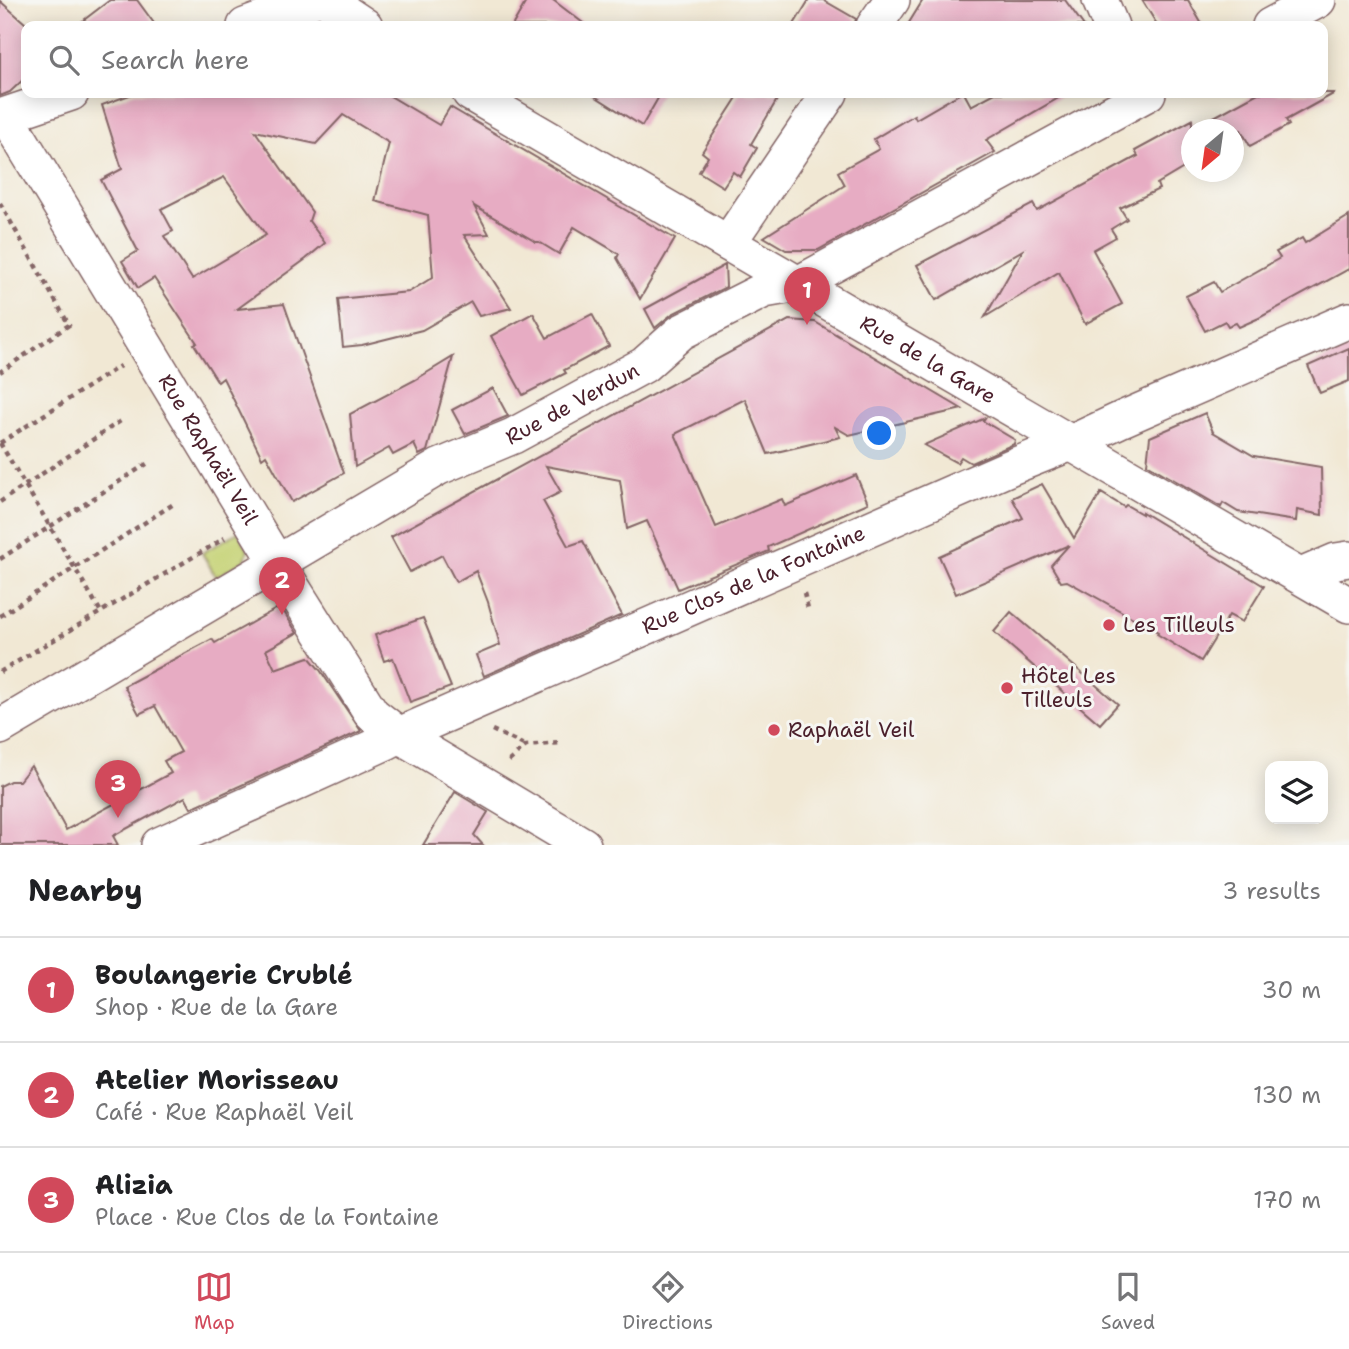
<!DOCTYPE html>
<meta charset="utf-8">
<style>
body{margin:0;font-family:"Shantell Sans",sans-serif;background:#f6f6f6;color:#202124}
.controls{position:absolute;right:21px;bottom:21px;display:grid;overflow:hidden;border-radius:14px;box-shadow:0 4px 18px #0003}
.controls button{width:63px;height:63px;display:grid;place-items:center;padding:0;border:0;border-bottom:2px solid #e0e0e0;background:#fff;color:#202124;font:35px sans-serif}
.compass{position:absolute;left:1181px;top:119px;width:63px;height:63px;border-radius:50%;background:#fff;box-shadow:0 4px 18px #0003;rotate:209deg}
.you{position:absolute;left:880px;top:434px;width:24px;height:24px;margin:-18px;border:5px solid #fff;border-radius:50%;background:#1a73e8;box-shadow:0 0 0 10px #1a73e833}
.badge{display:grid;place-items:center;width:46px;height:46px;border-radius:50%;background:#d1495b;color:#fff;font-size:23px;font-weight:700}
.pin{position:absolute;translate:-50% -58px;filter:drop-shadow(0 2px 4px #0008)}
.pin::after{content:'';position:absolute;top:37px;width:24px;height:21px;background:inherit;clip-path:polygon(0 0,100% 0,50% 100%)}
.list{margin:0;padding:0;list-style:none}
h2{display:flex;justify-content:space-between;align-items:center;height:91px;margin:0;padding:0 28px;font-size:30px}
h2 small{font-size:23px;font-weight:400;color:#757577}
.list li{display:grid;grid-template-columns:46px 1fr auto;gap:21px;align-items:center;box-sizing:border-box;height:105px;padding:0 28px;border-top:2px solid #e0e0e0}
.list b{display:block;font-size:26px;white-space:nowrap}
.list p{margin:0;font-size:23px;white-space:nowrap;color:#757577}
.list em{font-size:23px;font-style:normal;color:#757577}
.icon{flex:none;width:38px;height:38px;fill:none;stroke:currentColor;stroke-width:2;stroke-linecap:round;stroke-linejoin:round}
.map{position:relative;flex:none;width:1349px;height:845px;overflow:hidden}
.search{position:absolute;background:#fff;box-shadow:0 4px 18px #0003;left:21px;right:21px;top:21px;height:77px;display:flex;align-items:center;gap:18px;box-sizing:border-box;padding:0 24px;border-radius:14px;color:#757577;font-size:26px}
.sheet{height:406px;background:#fff}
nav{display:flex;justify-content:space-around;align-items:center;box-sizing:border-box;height:98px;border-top:2px solid #e0e0e0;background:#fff;font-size:19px;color:#757577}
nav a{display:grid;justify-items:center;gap:4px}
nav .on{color:#d1495b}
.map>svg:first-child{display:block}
.green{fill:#c5d273;stroke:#88784f;stroke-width:2}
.building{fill:#e7acc3;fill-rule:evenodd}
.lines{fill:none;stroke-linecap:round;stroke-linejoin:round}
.minor-casing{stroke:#846566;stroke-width:38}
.path{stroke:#846566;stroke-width:4.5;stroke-dasharray:5 5;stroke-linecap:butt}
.minor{stroke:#fff;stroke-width:35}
.poi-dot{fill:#d1495b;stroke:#f6f6f2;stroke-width:2.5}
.labels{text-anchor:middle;stroke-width:6;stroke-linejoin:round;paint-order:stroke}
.street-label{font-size:21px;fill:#4a1f2b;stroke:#f6f6f2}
.poi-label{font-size:21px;fill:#4a1f2b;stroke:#f6f6f2;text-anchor:start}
</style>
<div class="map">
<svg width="1349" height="845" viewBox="0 0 1349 845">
<rect width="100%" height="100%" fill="#f6f6f2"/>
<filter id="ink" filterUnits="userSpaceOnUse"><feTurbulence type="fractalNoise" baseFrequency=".0143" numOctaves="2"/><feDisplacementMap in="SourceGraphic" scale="14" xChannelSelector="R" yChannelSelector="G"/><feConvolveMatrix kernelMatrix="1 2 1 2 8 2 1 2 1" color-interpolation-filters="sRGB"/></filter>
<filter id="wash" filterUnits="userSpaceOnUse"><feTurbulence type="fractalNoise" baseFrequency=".00686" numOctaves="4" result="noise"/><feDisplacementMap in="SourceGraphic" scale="28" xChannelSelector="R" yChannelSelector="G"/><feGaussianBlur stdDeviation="1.57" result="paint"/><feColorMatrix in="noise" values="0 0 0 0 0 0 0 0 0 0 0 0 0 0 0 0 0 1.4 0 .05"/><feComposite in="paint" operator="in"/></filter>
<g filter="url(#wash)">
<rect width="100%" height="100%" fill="#f1e8d4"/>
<path class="green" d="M 238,532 L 248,549 L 245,560 L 216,577 L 202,553 Z"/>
<g id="blocks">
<g class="building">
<path d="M 110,0 L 137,0 L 156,26 L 76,26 Z"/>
<path d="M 527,0 L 553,0 L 587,26 L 512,26 Z"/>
<path d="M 809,0 L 823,0 L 856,19 L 854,26 L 793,26 Z"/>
<path d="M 923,0 L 1065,0 L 1084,26 L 907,26 Z"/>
<path d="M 1142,0 L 1188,0 L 1203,26 L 1158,26 Z"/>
<path d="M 0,1 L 26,24 L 26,77 L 10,92 L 0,96 Z"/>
<path d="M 135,93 L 385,93 L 439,125 L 450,107 L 675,239 L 640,299 L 617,258 L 619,254 L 574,227 L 559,254 L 539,242 L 536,242 L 474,206 L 489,234 L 464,235 L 511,308 L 479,316 L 471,302 L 422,330 L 362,345 L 343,347 L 338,299 L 409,292 L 433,277 L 428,215 L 375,201 L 389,143 L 343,115 L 316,144 L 255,131 L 312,212 L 309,221 L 325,243 L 306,259 L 237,309 L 284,304 L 344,473 L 292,502 L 266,455 L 262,458 L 223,378 L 218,382 L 194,344 L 197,343 L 154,278 L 138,288 L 122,261 L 138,251 L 101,180 L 122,169 L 102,105 ZM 224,177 L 266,235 L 192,279 L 164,236 L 173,231 L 161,209 Z"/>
<path d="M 590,93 L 661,93 L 642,126 Z"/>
<path d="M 740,93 L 781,93 L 751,144 L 757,148 L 740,177 L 733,172 L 723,187 L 699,172 L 708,157 L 702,152 Z"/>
<path d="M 961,93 L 964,93 L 971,106 L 995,93 L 1067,93 L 986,140 L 995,152 L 818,250 L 786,250 L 764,237 L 845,185 L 838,172 L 879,149 L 874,139 L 914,115 L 916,119 Z"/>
<path d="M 1258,93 L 1335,93 L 1286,120 L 1289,125 L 1250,146 L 1241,130 L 1192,130 L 1192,163 L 1157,184 L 1159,189 L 1120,208 L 1127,219 L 1111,229 L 1116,237 L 1093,250 L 1122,304 L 1085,324 L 1059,272 L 985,317 L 1023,250 L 936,300 L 917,265 L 1033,204 L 1037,211 L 1138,156 L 1135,151 L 1192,120 L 1192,129 Z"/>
<path d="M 1349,216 L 1349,269 L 1259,318 L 1239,327 L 1236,323 L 1228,326 L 1225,321 L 1205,331 L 1186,296 L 1214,282 L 1220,292 L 1280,258 L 1276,252 L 1302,238 L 1305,243 Z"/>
<path d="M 725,265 L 726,287 L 672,314 L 655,328 L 645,309 Z"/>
<path d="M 533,313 L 547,338 L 592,314 L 609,346 L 564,370 L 566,373 L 523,395 L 491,336 Z"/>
<path d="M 789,320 L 815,322 L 962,409 L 849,435 L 835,427 L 840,437 L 768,454 L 745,399 L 675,434 L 716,527 L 782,499 L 785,506 L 856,475 L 868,503 L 768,547 L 769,551 L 678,589 L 647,521 L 627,529 L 620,480 L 546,466 L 561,492 L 543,501 L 568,546 L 583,541 L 622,615 L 484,676 L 476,655 L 500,645 L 488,602 L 476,571 L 456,582 L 442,555 L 410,572 L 391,537 Z"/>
<path d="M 1349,348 L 1349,381 L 1320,393 L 1308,366 Z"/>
<path d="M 453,357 L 427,451 L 419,455 L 414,444 L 393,455 L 389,448 L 355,467 L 350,414 L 415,380 Z"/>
<path d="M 493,388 L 508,416 L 465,434 L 452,410 Z"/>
<path d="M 1205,413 L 1213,432 L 1254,456 L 1321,467 L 1322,515 L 1297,510 L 1296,521 L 1238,512 L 1223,503 L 1221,507 L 1147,464 L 1150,437 Z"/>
<path d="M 985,418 L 983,421 L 1015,440 L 1014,444 L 971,463 L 961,457 L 957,463 L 924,445 Z"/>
<path d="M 1042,484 L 1074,538 L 1101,493 L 1124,507 L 1126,505 L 1142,514 L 1142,512 L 1264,586 L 1242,622 L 1229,615 L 1201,661 L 1157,634 L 1158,632 L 1067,581 L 1061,582 L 1051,565 L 1069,545 L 956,594 L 939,556 L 1023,518 L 1012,498 Z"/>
<path d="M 276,609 L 284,612 L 297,633 L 266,650 L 275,669 L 309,657 L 320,670 L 361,731 L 191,808 L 185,797 L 113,836 L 118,845 L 0,845 L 0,786 L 10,781 L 19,781 L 31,766 L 66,830 L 171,773 L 164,761 L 181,752 L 155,706 L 139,714 L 124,686 L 212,639 L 215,643 Z"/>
<path d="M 1011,612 L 1118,704 L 1100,724 L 994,632 Z"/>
<path d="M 423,618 L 451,687 L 410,702 L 393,658 L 384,661 L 375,635 Z"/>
<path d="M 455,792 L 488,812 L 474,835 L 483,845 L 423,845 Z"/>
</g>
</g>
</g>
<g filter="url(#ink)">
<use href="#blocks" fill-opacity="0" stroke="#846566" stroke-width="2"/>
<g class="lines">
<defs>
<g id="minor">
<path d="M 326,0 L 365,26"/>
<path d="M 1100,0 L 1111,26"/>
<path d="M 245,26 L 314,0"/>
<path d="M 874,26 L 892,0"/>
<path d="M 1270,26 L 1318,0"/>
<path id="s1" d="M 470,93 L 1349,605"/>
<path id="s2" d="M 6,116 L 277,563 L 372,714 L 399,735 L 583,845"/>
<path d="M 0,117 L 71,93"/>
<path d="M 728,243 L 830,93"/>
<path d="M 1301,576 L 1336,561 L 1349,559"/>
<path id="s3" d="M 0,727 L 439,467 L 513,436 L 644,365 L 681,332 L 764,290 L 798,284 L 1148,93"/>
<path id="s4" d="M 159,845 L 386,742 L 399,735 L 1011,467 L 1071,443 L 1122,419 L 1349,320"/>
</g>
</defs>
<use href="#minor" class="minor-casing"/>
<g class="path">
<path d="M 0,203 L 69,325 L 0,372"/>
<path d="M 0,443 L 101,612"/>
<path d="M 0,443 L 120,366"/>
<path d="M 0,502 L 122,420"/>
<path d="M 0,559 L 148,463"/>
<path d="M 804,593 L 809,612"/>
<path d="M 0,616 L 175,503"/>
<path d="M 0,672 L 225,538"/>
<path d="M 492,730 L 526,746"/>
<path d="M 509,761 L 526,746 L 560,743"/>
</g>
<use href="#minor" class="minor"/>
</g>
</g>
<g class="poi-dot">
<circle cx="1109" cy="625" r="7"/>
<circle cx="1007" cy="688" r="7"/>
<circle cx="774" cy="730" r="7"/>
</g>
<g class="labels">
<g class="street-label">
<text dy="7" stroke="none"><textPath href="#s1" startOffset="530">Rue de la Gare</textPath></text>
<text dy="7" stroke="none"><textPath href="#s3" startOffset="658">Rue de Verdun</textPath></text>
<text dy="7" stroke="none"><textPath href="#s2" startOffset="390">Rue Raphaël Veil</textPath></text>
<text dy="7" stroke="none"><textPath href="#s4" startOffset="651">Rue Clos de la Fontaine</textPath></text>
</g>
<g class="poi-label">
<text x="1123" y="632">Les Tilleuls</text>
<text x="1021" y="683">Hôtel Les<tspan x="1021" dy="24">Tilleuls</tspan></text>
<text x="788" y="737">Raphaël Veil</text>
</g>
</g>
</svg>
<div class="controls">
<button><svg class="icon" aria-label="layers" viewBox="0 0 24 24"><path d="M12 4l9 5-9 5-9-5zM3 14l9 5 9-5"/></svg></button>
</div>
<svg class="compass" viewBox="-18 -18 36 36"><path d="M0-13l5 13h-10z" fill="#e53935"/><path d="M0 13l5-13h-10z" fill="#757577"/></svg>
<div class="you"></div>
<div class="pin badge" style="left:807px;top:325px">1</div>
<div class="pin badge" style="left:282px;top:615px">2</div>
<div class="pin badge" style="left:118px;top:818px">3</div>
<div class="search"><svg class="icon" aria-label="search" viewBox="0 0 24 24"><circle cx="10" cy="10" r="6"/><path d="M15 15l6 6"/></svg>Search here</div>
</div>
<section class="sheet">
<h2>Nearby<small>3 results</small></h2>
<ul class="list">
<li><span class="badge">1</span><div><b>Boulangerie Crublé</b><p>Shop · Rue de la Gare</p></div><em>30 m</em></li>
<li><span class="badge">2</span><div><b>Atelier Morisseau</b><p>Café · Rue Raphaël Veil</p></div><em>130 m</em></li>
<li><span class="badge">3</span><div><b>Alizia</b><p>Place · Rue Clos de la Fontaine</p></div><em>170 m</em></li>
</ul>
</section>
<nav>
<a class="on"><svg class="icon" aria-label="map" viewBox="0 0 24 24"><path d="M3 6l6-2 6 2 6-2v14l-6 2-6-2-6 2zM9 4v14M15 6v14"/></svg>Map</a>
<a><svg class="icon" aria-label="directions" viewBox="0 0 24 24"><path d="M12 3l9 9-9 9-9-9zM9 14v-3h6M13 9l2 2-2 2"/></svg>Directions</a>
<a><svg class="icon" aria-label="saved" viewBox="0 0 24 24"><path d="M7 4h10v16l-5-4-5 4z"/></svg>Saved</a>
</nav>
